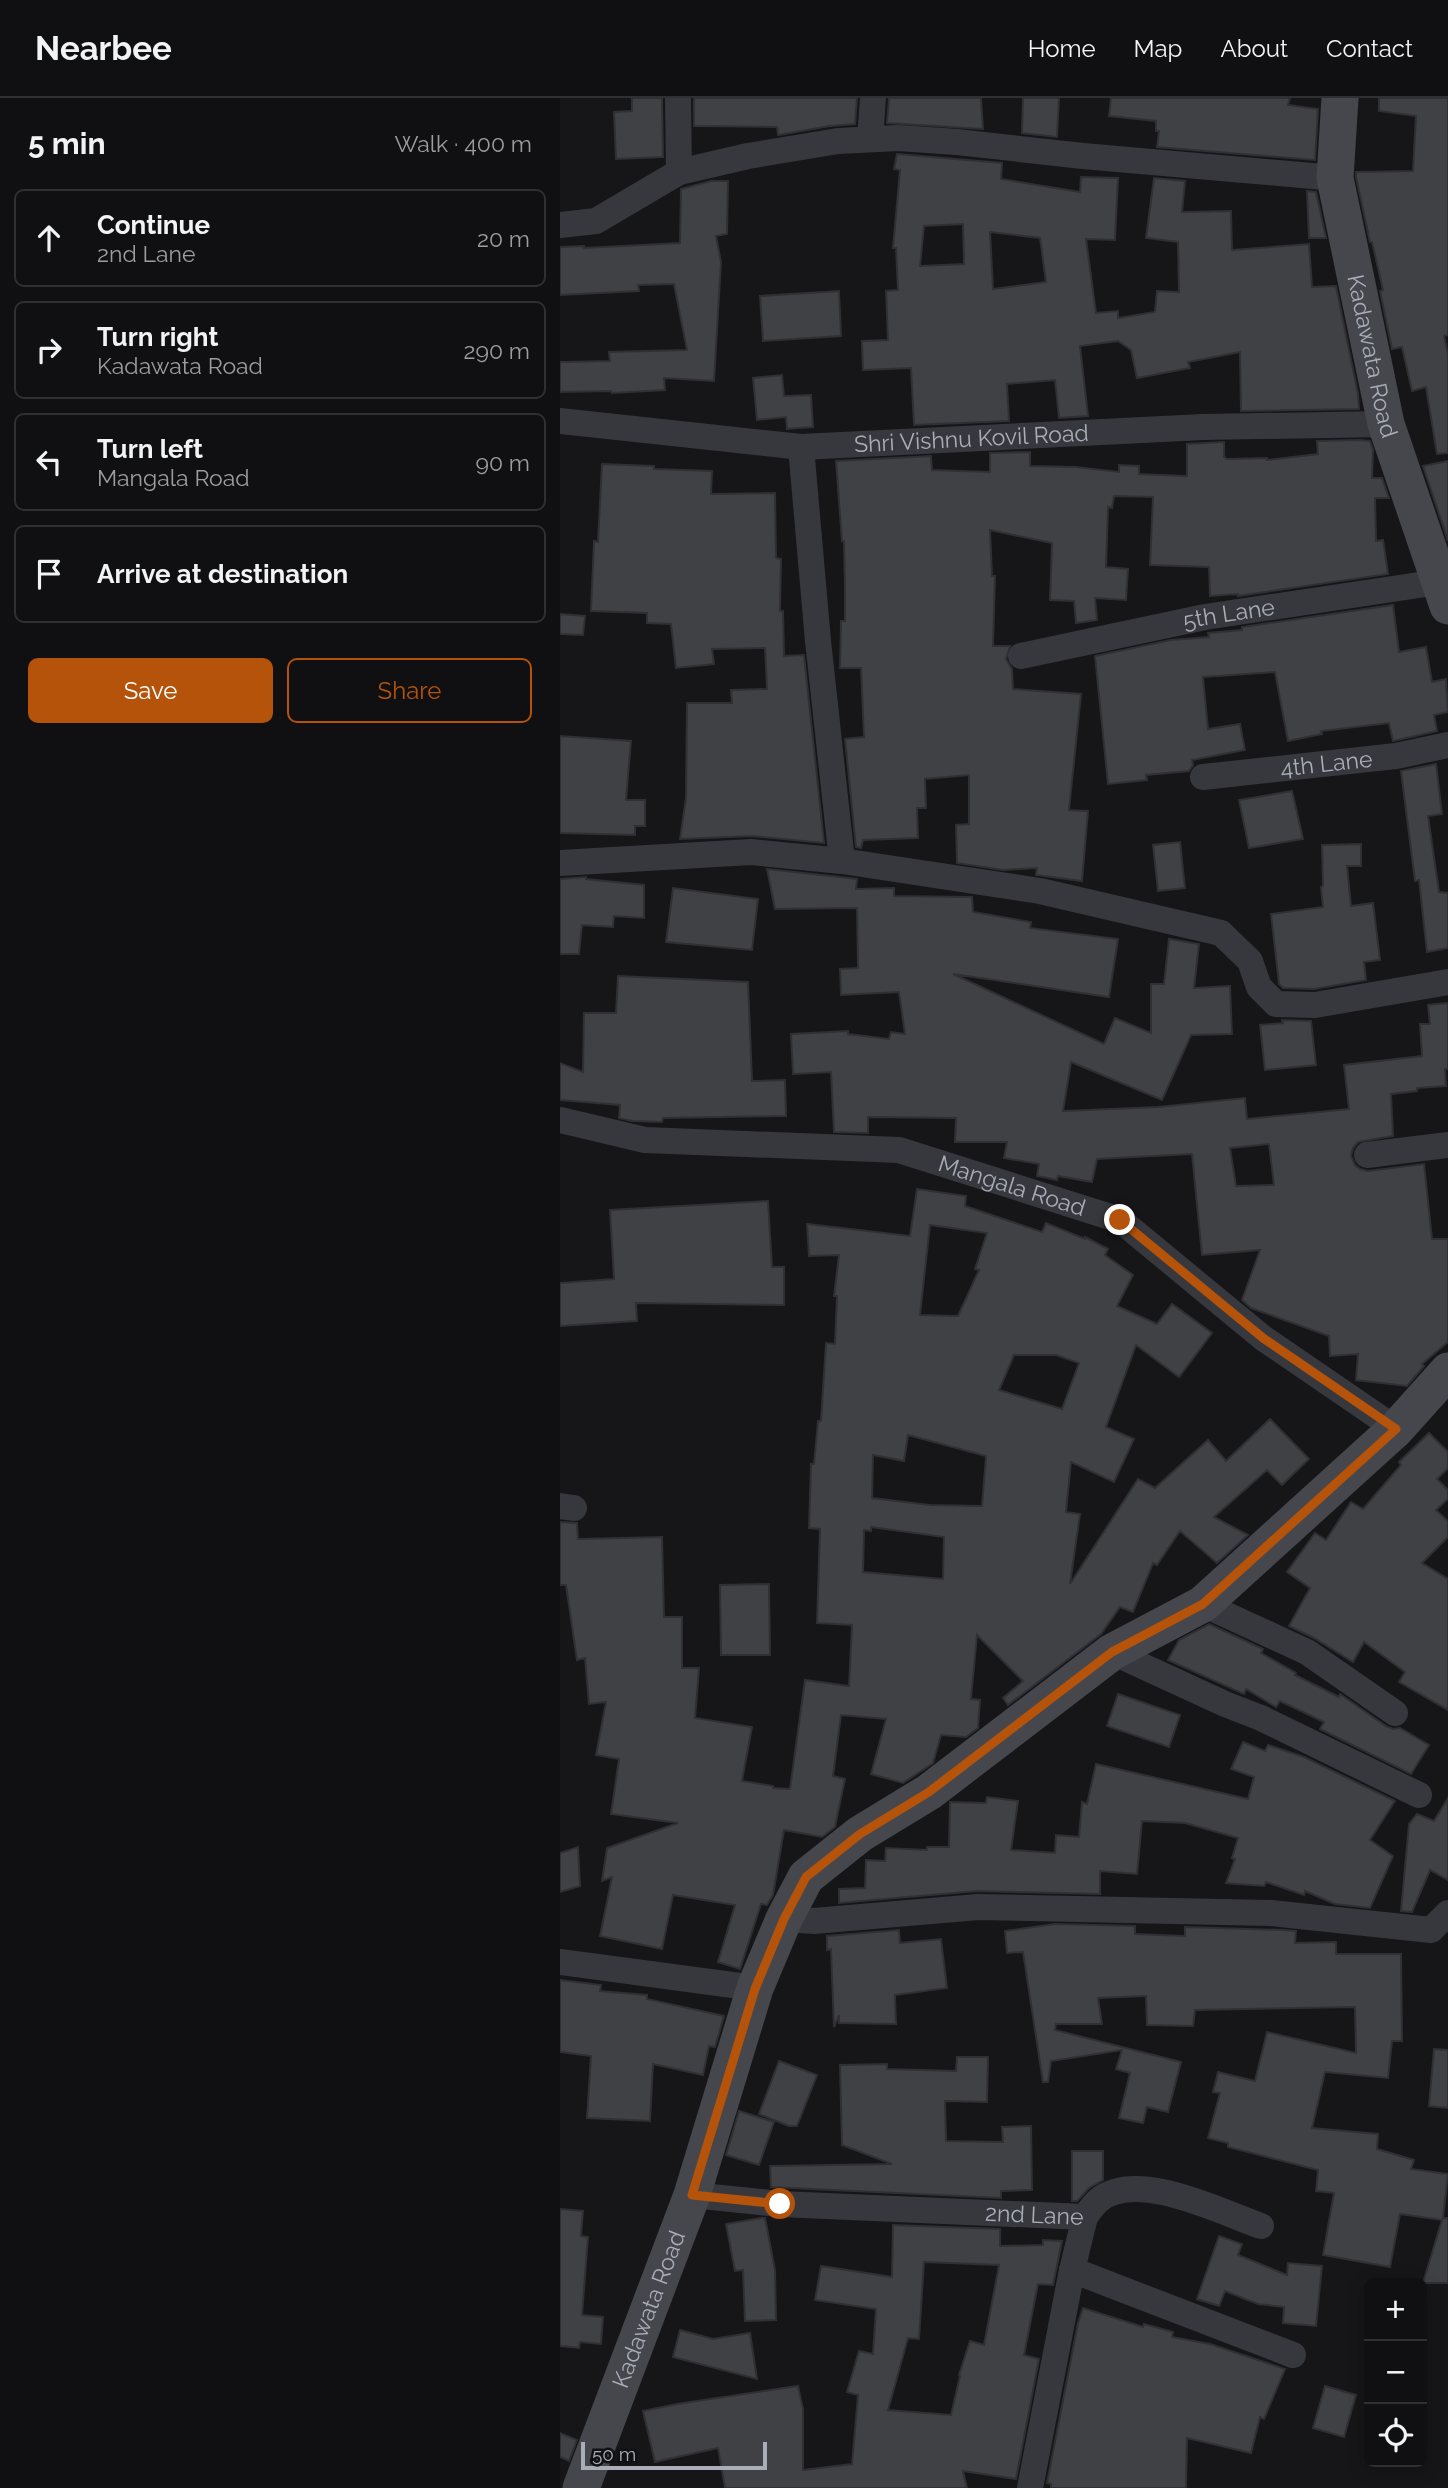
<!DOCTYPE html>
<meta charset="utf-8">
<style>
body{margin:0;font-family:Raleway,sans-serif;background:#19191b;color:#f1f3f6}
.controls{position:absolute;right:21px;bottom:21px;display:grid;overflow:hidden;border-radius:10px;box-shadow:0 4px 18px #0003}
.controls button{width:63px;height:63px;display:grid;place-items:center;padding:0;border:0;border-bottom:2px solid #303032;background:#101012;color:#f1f3f6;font:35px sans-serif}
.scale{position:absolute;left:21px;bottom:18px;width:186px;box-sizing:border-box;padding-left:7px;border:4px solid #a8adb8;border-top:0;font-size:19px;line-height:24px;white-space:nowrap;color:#a8adb8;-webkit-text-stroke:5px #111113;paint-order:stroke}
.stop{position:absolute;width:21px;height:21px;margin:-16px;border:5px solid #b45309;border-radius:50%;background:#fff}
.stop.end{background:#b45309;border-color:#fff;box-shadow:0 2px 7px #0008}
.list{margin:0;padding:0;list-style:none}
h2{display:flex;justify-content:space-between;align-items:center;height:91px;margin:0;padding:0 28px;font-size:30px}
h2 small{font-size:23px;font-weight:400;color:#9c9d9f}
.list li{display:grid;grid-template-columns:46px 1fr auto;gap:21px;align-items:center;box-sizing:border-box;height:98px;margin:0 14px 14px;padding:0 14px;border:2px solid #303032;border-radius:10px}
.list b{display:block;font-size:26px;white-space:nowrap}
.list p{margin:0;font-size:23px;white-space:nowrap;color:#9c9d9f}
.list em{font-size:23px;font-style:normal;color:#9c9d9f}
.actions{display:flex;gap:14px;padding:21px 28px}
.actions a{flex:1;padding:16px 0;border:2px solid #b45309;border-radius:10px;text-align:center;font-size:24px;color:#b45309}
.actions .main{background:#b45309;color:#fff}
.icon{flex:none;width:38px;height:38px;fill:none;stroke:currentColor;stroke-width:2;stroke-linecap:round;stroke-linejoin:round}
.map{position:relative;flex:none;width:888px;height:2390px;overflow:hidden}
header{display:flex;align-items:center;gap:42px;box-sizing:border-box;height:98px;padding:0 35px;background:#101012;border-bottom:2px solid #303032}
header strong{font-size:33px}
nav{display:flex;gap:38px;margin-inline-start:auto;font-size:24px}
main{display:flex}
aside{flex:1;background:#101012}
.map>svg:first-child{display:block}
.building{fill:#404145;stroke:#303034;stroke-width:2;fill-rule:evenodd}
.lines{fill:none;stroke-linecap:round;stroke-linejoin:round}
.street{stroke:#37383d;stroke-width:26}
.secondary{stroke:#45474d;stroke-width:37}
.route{stroke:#b45309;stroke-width:9}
.labels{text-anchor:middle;stroke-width:7;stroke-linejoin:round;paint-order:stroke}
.street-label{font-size:23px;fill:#a8adb8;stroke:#111113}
</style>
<header>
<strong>Nearbee</strong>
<nav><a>Home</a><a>Map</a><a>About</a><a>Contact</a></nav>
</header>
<main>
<aside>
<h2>5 min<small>Walk · 400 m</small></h2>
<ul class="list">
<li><svg class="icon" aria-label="ahead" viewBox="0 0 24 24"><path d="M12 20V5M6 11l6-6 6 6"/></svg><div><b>Continue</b><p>2nd Lane</p></div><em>20 m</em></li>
<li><svg class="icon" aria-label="right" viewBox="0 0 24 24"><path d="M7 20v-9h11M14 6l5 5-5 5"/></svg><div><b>Turn right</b><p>Kadawata Road</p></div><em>290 m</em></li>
<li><svg class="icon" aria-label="left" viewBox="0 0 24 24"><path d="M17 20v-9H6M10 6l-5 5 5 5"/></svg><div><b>Turn left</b><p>Mangala Road</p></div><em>90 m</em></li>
<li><svg class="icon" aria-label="arrive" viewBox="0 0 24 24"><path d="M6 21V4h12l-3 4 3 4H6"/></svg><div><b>Arrive at destination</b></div></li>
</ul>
<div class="actions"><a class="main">Save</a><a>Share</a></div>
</aside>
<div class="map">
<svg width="888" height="2390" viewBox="0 0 888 2390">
<rect width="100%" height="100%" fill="#161618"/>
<g class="building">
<path d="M 72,0 L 102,0 L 103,59 L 56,61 L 54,14 L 72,13 Z"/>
<path d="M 134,0 L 297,0 L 295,26 L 270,28 L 218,37 L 217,29 L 134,28 Z"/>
<path d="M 329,0 L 421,0 L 423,31 L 327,25 Z"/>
<path d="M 463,0 L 499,0 L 497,39 L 462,35 Z"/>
<path d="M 551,0 L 730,0 L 728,7 L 758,11 L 755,62 L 597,49 L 599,33 L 596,33 L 596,23 L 549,18 Z"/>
<path d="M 819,0 L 888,0 L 888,237 L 884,238 L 888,256 L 888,355 L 877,356 L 866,289 L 852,293 L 842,249 L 832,251 L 820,193 L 823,192 L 812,144 L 810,144 L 796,79 L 796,74 L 853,73 L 856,18 L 819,13 Z"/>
<path d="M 337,56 L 442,65 L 441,81 L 520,94 L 521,79 L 558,80 L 555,142 L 526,141 L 536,215 L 558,213 L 558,220 L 595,214 L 597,193 L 619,194 L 618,144 L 586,140 L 594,80 L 625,83 L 622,114 L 671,113 L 672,152 L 749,146 L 752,189 L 776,188 L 798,296 L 799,311 L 681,313 L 680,254 L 628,264 L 630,270 L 577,280 L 571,252 L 558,243 L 520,248 L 528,318 L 499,320 L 495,282 L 447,286 L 449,323 L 354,327 L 351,270 L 303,272 L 302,243 L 328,242 L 326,193 L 338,192 L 336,150 L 333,150 L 340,72 L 334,71 ZM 403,126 L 404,166 L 360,168 L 364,128 ZM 430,134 L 480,140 L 486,184 L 433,191 Z"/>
<path d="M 151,83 L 168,83 L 167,136 L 156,138 L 161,164 L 154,283 L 104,280 L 105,292 L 52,295 L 51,293 L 0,294 L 0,264 L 50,263 L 49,254 L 127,252 L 114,186 L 78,187 L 79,193 L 0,197 L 0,149 L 24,148 L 24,150 L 120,145 L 121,91 Z"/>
<path d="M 747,93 L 756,94 L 766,140 L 749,140 Z"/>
<path d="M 279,193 L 281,238 L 203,243 L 200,198 Z"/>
<path d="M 222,277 L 224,298 L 251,297 L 253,329 L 227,331 L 226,319 L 197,322 L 193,280 Z"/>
<path d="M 799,342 L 810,343 L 813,352 L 812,380 L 822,380 L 829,400 L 815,400 L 816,443 L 823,442 L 828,476 L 678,498 L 678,496 L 650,498 L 649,469 L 590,467 L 593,399 L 554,398 L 552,410 L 548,409 L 546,469 L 568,471 L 566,502 L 535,500 L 537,522 L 516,525 L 514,503 L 490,502 L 492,445 L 430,432 L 432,478 L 435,478 L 433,548 L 450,548 L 446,561 L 452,571 L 453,591 L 521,596 L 509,712 L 528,713 L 522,783 L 476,777 L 477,770 L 443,772 L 397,765 L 396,727 L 409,726 L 409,677 L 365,681 L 366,710 L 357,710 L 358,740 L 303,742 L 301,750 L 296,749 L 285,641 L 304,639 L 301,570 L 280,570 L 281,523 L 285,523 L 285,492 L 284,443 L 282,443 L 276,363 L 371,358 L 372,372 L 430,374 L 430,355 L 470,354 L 470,368 L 516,369 L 559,374 L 559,367 L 579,368 L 579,376 L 627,378 L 627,346 L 664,344 L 664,359 L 667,361 L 707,360 L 707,362 L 758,356 L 757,343 Z"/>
<path d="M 888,363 L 888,443 L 863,368 Z"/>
<path d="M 42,366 L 94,368 L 94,371 L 152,373 L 151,396 L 215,395 L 216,460 L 221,461 L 220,513 L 223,513 L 224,558 L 244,557 L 264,745 L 192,738 L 120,741 L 126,700 L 127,605 L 172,605 L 171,592 L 207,591 L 205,550 L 152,551 L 154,566 L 116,570 L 111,526 L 87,525 L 87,515 L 31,513 L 34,443 L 38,444 Z"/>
<path d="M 833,507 L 839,554 L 866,549 L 872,584 L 886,581 L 888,614 L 874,617 L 877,633 L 833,643 L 829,625 L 761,633 L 762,636 L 728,643 L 715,574 L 643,579 L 648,631 L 680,626 L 685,652 L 632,662 L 633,667 L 629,673 L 586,677 L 587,682 L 548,686 L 535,558 L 611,542 L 649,539 L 648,535 L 682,532 L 682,529 Z"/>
<path d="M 0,516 L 25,518 L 23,537 L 0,536 Z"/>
<path d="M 0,638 L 71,643 L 66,702 L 85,702 L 85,728 L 75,728 L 75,737 L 0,735 Z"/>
<path d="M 876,666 L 882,716 L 868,718 L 879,794 L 888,795 L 888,850 L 867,854 L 859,782 L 855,783 L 841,673 Z"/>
<path d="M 732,693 L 743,741 L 689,750 L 679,702 Z"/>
<path d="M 620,744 L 625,790 L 598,793 L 593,747 Z"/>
<path d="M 801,746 L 801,768 L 787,768 L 791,808 L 813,805 L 820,862 L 804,864 L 806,882 L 754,891 L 723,890 L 719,886 L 711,816 L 763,809 L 761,789 L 763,788 L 762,747 Z"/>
<path d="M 207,771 L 297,781 L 296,791 L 334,790 L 334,798 L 412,799 L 413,814 L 471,824 L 470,830 L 558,841 L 549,899 L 393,876 L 544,946 L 555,920 L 591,935 L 591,886 L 604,886 L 609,841 L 639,846 L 634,890 L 670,888 L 672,936 L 631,937 L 602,1002 L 511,964 L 503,1013 L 598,1009 L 685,1000 L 687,1021 L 789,1011 L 784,967 L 862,958 L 860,926 L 870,926 L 868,907 L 888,905 L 888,971 L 885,971 L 886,988 L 857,990 L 857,993 L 831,996 L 833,1038 L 798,1044 L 793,1050 L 791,1058 L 795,1067 L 800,1071 L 808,1073 L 864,1066 L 872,1141 L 888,1141 L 888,1244 L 862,1266 L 864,1268 L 847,1288 L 796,1282 L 798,1256 L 770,1258 L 769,1238 L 691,1210 L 682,1202 L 700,1152 L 642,1157 L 632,1056 L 537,1061 L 532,1084 L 498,1078 L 497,1082 L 477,1078 L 479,1066 L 444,1060 L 447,1044 L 395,1044 L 396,1020 L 308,1019 L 308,1035 L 274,1034 L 271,974 L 233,976 L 231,936 L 288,933 L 288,936 L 329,941 L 331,934 L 345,936 L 339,894 L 281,897 L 280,871 L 298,870 L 297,810 L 215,811 ZM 709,1046 L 714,1087 L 676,1088 L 670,1050 Z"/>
<path d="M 26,779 L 26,781 L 84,787 L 84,820 L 54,818 L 53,829 L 22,827 L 19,856 L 0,856 L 0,781 Z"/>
<path d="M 113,790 L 198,801 L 192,852 L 106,844 Z"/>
<path d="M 58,878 L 188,884 L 192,983 L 225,982 L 226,1018 L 103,1020 L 102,1024 L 72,1023 L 59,1020 L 60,1007 L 0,1002 L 0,965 L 23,974 L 24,915 L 56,915 Z"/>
<path d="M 722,922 L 751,923 L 756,967 L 705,972 L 700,927 L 723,925 Z"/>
<path d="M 357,1091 L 406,1098 L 405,1108 L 482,1134 L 486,1125 L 525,1141 L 525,1139 L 548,1151 L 545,1157 L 573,1177 L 557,1208 L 597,1226 L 612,1206 L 652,1235 L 619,1279 L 576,1247 L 546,1329 L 574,1341 L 554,1384 L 511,1364 L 506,1414 L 520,1416 L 510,1486 L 578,1381 L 595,1390 L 648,1342 L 666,1363 L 710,1321 L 749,1361 L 722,1387 L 707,1372 L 654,1419 L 688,1437 L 657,1465 L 620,1433 L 597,1467 L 593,1465 L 573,1514 L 560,1509 L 541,1536 L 448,1607 L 443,1600 L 463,1583 L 417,1537 L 411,1601 L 420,1602 L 418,1630 L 406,1639 L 381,1637 L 373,1665 L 343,1685 L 311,1676 L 326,1621 L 281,1617 L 273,1678 L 285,1681 L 275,1729 L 262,1739 L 224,1732 L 213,1797 L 207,1807 L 201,1806 L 180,1871 L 158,1864 L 175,1807 L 113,1797 L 102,1851 L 40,1838 L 52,1779 L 42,1783 L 47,1750 L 118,1725 L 51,1716 L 59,1661 L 36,1657 L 46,1604 L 29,1606 L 25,1560 L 17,1562 L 6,1487 L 0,1487 L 0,1424 L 17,1425 L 18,1441 L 102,1439 L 104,1519 L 122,1519 L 122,1570 L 139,1570 L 135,1620 L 192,1629 L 182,1683 L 213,1688 L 213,1690 L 230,1691 L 245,1582 L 289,1588 L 292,1527 L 257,1525 L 260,1431 L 249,1430 L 251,1366 L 254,1366 L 258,1323 L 261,1323 L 266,1245 L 275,1246 L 277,1198 L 274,1198 L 279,1157 L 249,1158 L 247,1126 L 350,1138 ZM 370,1127 L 427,1135 L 415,1171 L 419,1172 L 398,1218 L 360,1217 ZM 454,1257 L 496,1257 L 519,1265 L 502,1311 L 439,1292 ZM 348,1337 L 426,1358 L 422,1408 L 370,1407 L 312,1400 L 313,1357 L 344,1363 ZM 311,1429 L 384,1439 L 383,1481 L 303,1474 L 304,1432 L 311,1433 Z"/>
<path d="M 208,1103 L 212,1169 L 224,1169 L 224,1207 L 76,1205 L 77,1223 L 0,1228 L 0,1185 L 54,1181 L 50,1112 Z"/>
<path d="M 869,1335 L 888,1354 L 888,1370 L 877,1381 L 888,1392 L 888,1401 L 876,1412 L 888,1423 L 888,1439 L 862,1465 L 888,1481 L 888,1612 L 839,1584 L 845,1574 L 804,1544 L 793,1564 L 754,1540 L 729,1528 L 750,1490 L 727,1474 L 755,1435 L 766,1442 L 791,1404 L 803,1411 L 841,1367 L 839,1364 Z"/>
<path d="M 209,1486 L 210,1557 L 161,1557 L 160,1487 Z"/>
<path d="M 649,1526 L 703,1551 L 701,1555 L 736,1575 L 735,1577 L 779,1599 L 780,1596 L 826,1628 L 833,1631 L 840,1630 L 869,1647 L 851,1676 L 760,1631 L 764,1624 L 720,1603 L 716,1609 L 686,1591 L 684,1596 L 608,1562 L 619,1542 Z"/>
<path d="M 558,1596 L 620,1617 L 609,1649 L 547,1628 Z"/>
<path d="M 683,1644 L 705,1653 L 708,1647 L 744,1659 L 835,1703 L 810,1742 L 833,1758 L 810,1810 L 775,1806 L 745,1793 L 744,1797 L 706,1784 L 704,1788 L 666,1785 L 675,1761 L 672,1760 L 678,1740 L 625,1725 L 582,1723 L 577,1776 L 540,1773 L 540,1796 L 417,1793 L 279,1805 L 279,1791 L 305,1790 L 306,1762 L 325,1763 L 326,1750 L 367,1752 L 367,1749 L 389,1749 L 390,1704 L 426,1705 L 427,1699 L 458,1703 L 451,1752 L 495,1755 L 496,1737 L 519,1739 L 522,1704 L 527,1706 L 536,1666 L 688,1701 L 694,1679 L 671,1671 Z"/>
<path d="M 888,1700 L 888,1782 L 870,1772 L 852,1814 L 841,1813 L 849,1726 L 857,1716 L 874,1723 Z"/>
<path d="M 18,1749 L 20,1788 L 0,1794 L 0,1755 Z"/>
<path d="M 495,1826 L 575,1828 L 575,1836 L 625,1838 L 625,1829 L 723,1832 L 736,1833 L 735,1845 L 776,1844 L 776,1856 L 841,1856 L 842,1943 L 832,1943 L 828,1980 L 765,1974 L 752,2030 L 818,2036 L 817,2051 L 854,2062 L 851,2071 L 888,2076 L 883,2120 L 888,2120 L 888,2185 L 863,2185 L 882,2122 L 840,2116 L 830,2169 L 763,2157 L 774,2095 L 756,2093 L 758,2072 L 668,2049 L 668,2045 L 648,2040 L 660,1995 L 653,1994 L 658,1974 L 695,1983 L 707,1934 L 796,1955 L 795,1909 L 635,1912 L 633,1928 L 587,1927 L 586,1898 L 538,1900 L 542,1926 L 496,1926 L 495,1932 L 621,1964 L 608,2014 L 587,2009 L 583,2025 L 559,2020 L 570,1975 L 556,1971 L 562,1952 L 491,1963 L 488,1984 L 483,1984 L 463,1854 L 447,1855 L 445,1833 Z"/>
<path d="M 339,1832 L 340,1845 L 381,1841 L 387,1890 L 335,1897 L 336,1926 L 279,1925 L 279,1917 L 274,1929 L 271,1851 L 267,1852 L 267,1838 Z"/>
<path d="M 0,1882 L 41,1887 L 40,1893 L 87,1897 L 87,1901 L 164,1918 L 155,1949 L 149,1948 L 143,1977 L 93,1966 L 90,2023 L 27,2020 L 31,1958 L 0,1954 Z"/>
<path d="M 874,1951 L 888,1952 L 888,2010 L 869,2008 Z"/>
<path d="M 397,1959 L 428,1959 L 427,2004 L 385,2003 L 386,2043 L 443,2044 L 442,2029 L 471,2028 L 472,2092 L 441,2093 L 441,2100 L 211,2089 L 210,2068 L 332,2066 L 282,2047 L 280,1967 L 327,1966 L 327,1971 L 396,1973 Z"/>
<path d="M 219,1963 L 257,1977 L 237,2028 L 229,2028 L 199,2016 Z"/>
<path d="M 179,2013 L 214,2024 L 199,2067 L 166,2057 Z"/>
<path d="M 512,2053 L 543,2053 L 543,2082 L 529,2090 L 517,2103 L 512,2103 Z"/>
<path d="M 0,2111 L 23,2113 L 21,2138 L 28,2139 L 22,2217 L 43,2219 L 41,2246 L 20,2244 L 19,2250 L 0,2248 Z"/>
<path d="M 201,2120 L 205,2120 L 215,2172 L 216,2222 L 185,2223 L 183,2172 L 175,2173 L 166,2126 Z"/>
<path d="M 333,2127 L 440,2131 L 440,2148 L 483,2147 L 483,2142 L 502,2143 L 493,2187 L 478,2186 L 464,2257 L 479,2261 L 456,2381 L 403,2373 L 407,2390 L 165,2390 L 158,2350 L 95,2364 L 83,2313 L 117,2306 L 238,2288 L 243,2311 L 243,2372 L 292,2366 L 298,2297 L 287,2294 L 299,2253 L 313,2256 L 316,2211 L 255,2202 L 261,2168 L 332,2179 ZM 364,2164 L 439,2167 L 424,2247 L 410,2243 L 399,2277 L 400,2278 L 391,2317 L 328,2312 L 348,2240 L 359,2241 Z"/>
<path d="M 659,2138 L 682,2146 L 678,2157 L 727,2177 L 728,2165 L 762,2168 L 756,2228 L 723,2225 L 724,2209 L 698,2206 L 665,2193 L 659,2208 L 637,2201 Z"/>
<path d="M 523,2210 L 583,2229 L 584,2226 L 613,2234 L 612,2239 L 650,2246 L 725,2271 L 704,2321 L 700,2319 L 691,2355 L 627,2340 L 626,2390 L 491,2390 L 491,2386 L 487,2385 L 518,2225 Z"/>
<path d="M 120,2232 L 153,2241 L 190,2235 L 197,2281 L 113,2259 Z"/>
<path d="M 765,2288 L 796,2297 L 784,2339 L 753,2330 Z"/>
<path d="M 0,2335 L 17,2342 L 9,2363 L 0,2359 Z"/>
</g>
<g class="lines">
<g class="street">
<path d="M 118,0 L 119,74"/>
<path d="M 310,41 L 313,0"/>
<path d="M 0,127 L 36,123 L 119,74 L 188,58 L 278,43 L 338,40 L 397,44 L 523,58 L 775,80"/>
<path id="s1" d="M 0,323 L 241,349 L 643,329 L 826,326"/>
<path d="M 241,349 L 258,543 L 282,763 L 480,793 L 661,835 L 690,863 L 699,889 L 716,906 L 755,907 L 888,884"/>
<path id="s2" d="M 461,558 L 645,519 L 879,484"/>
<path id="s3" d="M 643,679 L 836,658 L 888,647"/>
<path d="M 0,765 L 191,754 L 282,763"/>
<path id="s4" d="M 0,1022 L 85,1042 L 339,1052 L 560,1122 L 703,1240 L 836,1331"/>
<path d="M 807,1057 L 888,1047"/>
<path d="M 0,1408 L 14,1410"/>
<path d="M 643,1506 L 747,1554 L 835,1615"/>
<path d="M 552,1554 L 665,1606 L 701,1620 L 859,1697"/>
<path d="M 224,1821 L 254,1823 L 418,1809 L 711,1815 L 871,1832 L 888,1815"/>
<path d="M 0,1864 L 195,1890"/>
<path id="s5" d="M 132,2097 L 220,2106 L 525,2119 L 512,2172 L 733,2257"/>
<path d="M 525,2119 C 529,2113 534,2106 539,2102 C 577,2071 661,2114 701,2128"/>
<path d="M 470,2390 L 512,2172"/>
</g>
<g class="secondary">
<path id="s6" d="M 780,0 L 775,80 L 826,326 L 888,508"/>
<path id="s7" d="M 21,2390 L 132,2097 L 195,1890 L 224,1821 L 246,1779 L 300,1736 L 369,1694 L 552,1554 L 643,1506 L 836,1331 L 888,1273"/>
</g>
</g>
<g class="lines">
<path class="route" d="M 220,2106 L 132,2097 L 195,1891 L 224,1821 L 246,1779 L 300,1736 L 369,1694 L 552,1554 L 643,1506 L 836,1331 L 703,1240 L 560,1122"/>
</g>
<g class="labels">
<g class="street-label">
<text dy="8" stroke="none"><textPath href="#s6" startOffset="262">Kadawata Road</textPath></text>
<text dy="8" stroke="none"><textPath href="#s1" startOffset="413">Shri Vishnu Kovil Road</textPath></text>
<text dy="8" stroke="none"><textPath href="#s2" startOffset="212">5th Lane</textPath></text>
<text dy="8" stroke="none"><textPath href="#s3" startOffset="124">4th Lane</textPath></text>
<text dy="8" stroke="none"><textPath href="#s4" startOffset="460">Mangala Road</textPath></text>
<text dy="8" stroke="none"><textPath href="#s5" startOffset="343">2nd Lane</textPath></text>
<text dy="8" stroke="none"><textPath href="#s7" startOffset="191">Kadawata Road</textPath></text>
</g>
</g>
</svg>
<div class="controls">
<button>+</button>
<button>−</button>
<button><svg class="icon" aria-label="locate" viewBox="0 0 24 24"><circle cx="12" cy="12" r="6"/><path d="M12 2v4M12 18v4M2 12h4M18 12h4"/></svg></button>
</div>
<div class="scale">50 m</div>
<div class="stop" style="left:220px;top:2106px"></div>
<div class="stop end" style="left:560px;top:1122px"></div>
</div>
</main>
